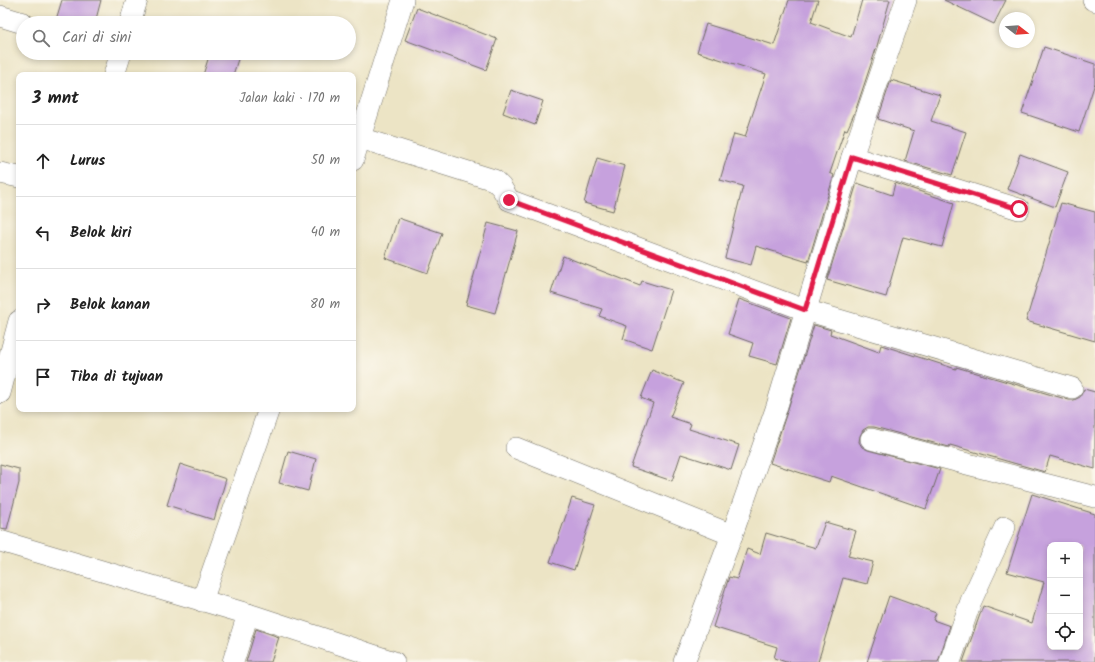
<!DOCTYPE html>
<html lang="id">
<meta charset="utf-8">
<style>
body{margin:0;font-family:Kalam,sans-serif;background:#f2f2f2;color:#222}
.controls{position:absolute;right:12px;bottom:12px;display:grid;overflow:hidden;border-radius:8px;box-shadow:0 2px 6px #0003}
.controls button{width:36px;height:36px;display:grid;place-items:center;padding:0;border:0;border-bottom:1px solid #e0e0e0;background:#fff;color:#222;font:20px sans-serif}
.compass{position:absolute;left:999px;top:12px;width:36px;height:36px;border-radius:50%;background:#fff;box-shadow:0 2px 6px #0003;rotate:107deg}
.stop{position:absolute;width:12px;height:12px;margin:-9px;border:3px solid #e11d48;border-radius:50%;background:#fff}
.stop.end{background:#e11d48;border-color:#fff;box-shadow:0 1px 4px #0008}
.list{margin:0;padding:0;list-style:none}
h2{display:flex;justify-content:space-between;align-items:center;height:52px;margin:0;padding:0 16px;font-size:17px}
h2 small{font-size:13px;font-weight:400;color:#767676}
.list li{display:grid;grid-template-columns:26px 1fr auto;gap:12px;align-items:center;box-sizing:border-box;height:72px;padding:0 16px;border-top:1px solid #e0e0e0}
.list b{display:block;font-size:15px;white-space:nowrap}
.list em{font-size:13px;font-style:normal;color:#767676}
.icon{flex:none;width:22px;height:22px;fill:none;stroke:currentColor;stroke-width:2;stroke-linecap:round;stroke-linejoin:round}
.map{position:relative;flex:none;width:1095px;height:662px;overflow:hidden}
.search{position:absolute;background:#fff;box-shadow:0 2px 6px #0003;left:16px;top:16px;width:340px;height:44px;display:flex;align-items:center;gap:10px;box-sizing:border-box;padding:0 14px;border-radius:22px;color:#767676;font-size:15px}
.panel{position:absolute;background:#fff;box-shadow:0 2px 6px #0003;left:16px;top:72px;width:340px;height:340px;border-radius:8px}
.map>svg:first-child{display:block}
.building{fill:#c6a1dd;fill-rule:evenodd}
.lines{fill:none;stroke-linecap:round;stroke-linejoin:round}
.minor-casing{stroke:#6f6c61;stroke-width:22}
.minor{stroke:#fff;stroke-width:21}
.route{stroke:#e11d48;stroke-width:5}
</style>
<div class="map">
<svg width="1095" height="662" viewBox="0 0 1095 662">
<rect width="100%" height="100%" fill="#fbf7ec"/>
<filter id="ink" filterUnits="userSpaceOnUse"><feTurbulence type="fractalNoise" baseFrequency=".025" numOctaves="2"/><feDisplacementMap in="SourceGraphic" scale="8" xChannelSelector="R" yChannelSelector="G"/><feConvolveMatrix kernelMatrix="1 2 1 2 8 2 1 2 1" color-interpolation-filters="sRGB"/></filter>
<filter id="wash" filterUnits="userSpaceOnUse"><feTurbulence type="fractalNoise" baseFrequency=".012" numOctaves="4" result="noise"/><feDisplacementMap in="SourceGraphic" scale="16" xChannelSelector="R" yChannelSelector="G"/><feGaussianBlur stdDeviation="0.9" result="paint"/><feColorMatrix in="noise" values="0 0 0 0 0 0 0 0 0 0 0 0 0 0 0 0 0 1.4 0 .05"/><feComposite in="paint" operator="in"/></filter>
<g filter="url(#wash)">
<rect width="100%" height="100%" fill="#ece4c5"/>
<g id="blocks">
<g class="building">
<path d="M 62,0 L 101,0 L 95,23 L 55,23 Z"/>
<path d="M 789,0 L 818,0 L 811,22 L 851,37 L 862,0 L 890,0 L 877,46 L 855,112 L 847,130 L 845,129 L 830,173 L 834,175 L 808,262 L 756,246 L 751,265 L 725,258 L 743,186 L 720,180 L 734,134 L 745,137 L 766,74 L 697,52 L 706,24 L 774,45 Z"/>
<path d="M 944,0 L 1006,0 L 994,24 Z"/>
<path d="M 417,8 L 497,39 L 486,70 L 405,40 Z"/>
<path d="M 1044,47 L 1095,64 L 1095,83 L 1079,132 L 1022,113 Z"/>
<path d="M 210,53 L 240,53 L 233,75 L 203,75 Z"/>
<path d="M 891,80 L 940,95 L 931,121 L 966,132 L 952,175 L 905,161 L 914,131 L 878,119 Z"/>
<path d="M 511,90 L 543,101 L 535,125 L 503,113 Z"/>
<path d="M 1020,154 L 1068,172 L 1055,207 L 1007,189 Z"/>
<path d="M 597,158 L 625,166 L 613,211 L 584,203 Z"/>
<path d="M 857,183 L 892,195 L 895,183 L 954,203 L 942,247 L 903,237 L 886,297 L 827,280 Z"/>
<path d="M 1061,203 L 1095,212 L 1095,341 L 1026,321 Z"/>
<path d="M 398,218 L 442,233 L 428,273 L 385,258 Z"/>
<path d="M 488,223 L 518,231 L 495,313 L 466,305 Z"/>
<path d="M 563,256 L 640,286 L 642,281 L 671,290 L 652,349 L 623,339 L 627,326 L 599,316 L 602,309 L 551,293 Z"/>
<path d="M 739,299 L 791,318 L 777,364 L 749,356 L 753,343 L 728,334 Z"/>
<path d="M 814,325 L 831,330 L 830,334 L 879,352 L 881,345 L 956,369 L 956,367 L 1069,400 L 1074,400 L 1080,397 L 1084,389 L 1095,392 L 1095,469 L 1050,456 L 1045,472 L 950,445 L 949,447 L 874,427 L 868,427 L 863,430 L 860,436 L 859,442 L 862,447 L 868,450 L 940,469 L 926,509 L 831,476 L 829,482 L 770,463 L 787,412 Z"/>
<path d="M 652,370 L 684,383 L 670,417 L 691,424 L 689,429 L 739,445 L 731,470 L 681,454 L 672,481 L 631,467 L 653,403 L 641,398 Z"/>
<path d="M 288,451 L 316,459 L 308,491 L 279,483 Z"/>
<path d="M 0,464 L 19,469 L 19,483 L 7,529 L 0,528 Z"/>
<path d="M 180,464 L 226,479 L 214,520 L 167,505 Z"/>
<path d="M 1032,494 L 1095,514 L 1095,662 L 963,662 L 983,606 L 1032,623 L 1044,582 L 1007,572 ZM 1050,545 L 1080,545 L 1080,647 L 1050,647 Z"/>
<path d="M 572,498 L 595,505 L 574,570 L 550,562 Z"/>
<path d="M 825,522 L 856,531 L 848,556 L 873,562 L 867,584 L 843,578 L 818,662 L 786,662 L 774,658 L 777,647 L 713,627 L 729,577 L 737,579 L 747,549 L 760,554 L 766,533 L 816,548 Z"/>
<path d="M 889,596 L 936,613 L 933,620 L 950,626 L 938,662 L 867,662 Z"/>
<path d="M 256,629 L 279,637 L 271,662 L 246,662 Z"/>
</g>
</g>
</g>
<g filter="url(#ink)">
<use href="#blocks" fill-opacity="0" stroke="#6f6c61" stroke-width="1"/>
<g class="lines">
<defs>
<g id="minor">
<path d="M 1093,0 L 1095,1"/>
<path d="M 0,16 L 23,23"/>
<path d="M 130,23 L 137,0"/>
<path d="M 114,75 L 121,53"/>
<path d="M 360,138 L 494,180 L 501,187 L 509,200 L 805,310 L 1072,388"/>
<path d="M 852,157 L 1019,209"/>
<path d="M 353,160 L 403,0"/>
<path d="M 0,173 L 19,177"/>
<path d="M 0,393 L 19,321"/>
<path d="M 871,439 L 1095,497"/>
<path d="M 516,448 L 732,535"/>
<path d="M 0,541 L 248,614 L 394,662"/>
<path d="M 202,601 L 269,409"/>
<path d="M 233,662 L 248,614"/>
<path d="M 684,662 L 732,535 L 776,409 L 852,157 L 906,0"/>
<path d="M 950,662 L 971,601 L 1005,527"/>
</g>
</defs>
<use href="#minor" class="minor-casing"/>
<use href="#minor" class="minor"/>
</g>
</g>
<g class="lines" filter="url(#ink)">
<path class="route" d="M 509,200 L 805,310 L 852,157 L 1019,209"/>
</g>
</svg>
<div class="controls">
<button>+</button>
<button>−</button>
<button><svg class="icon" aria-label="locate" viewBox="0 0 24 24"><circle cx="12" cy="12" r="6"/><path d="M12 2v4M12 18v4M2 12h4M18 12h4"/></svg></button>
</div>
<svg class="compass" viewBox="-18 -18 36 36"><path d="M0-13l5 13h-10z" fill="#e53935"/><path d="M0 13l5-13h-10z" fill="#767676"/></svg>
<div class="stop" style="left:1019px;top:209px"></div>
<div class="stop end" style="left:509px;top:200px"></div>
<div class="search"><svg class="icon" aria-label="search" viewBox="0 0 24 24"><circle cx="10" cy="10" r="6"/><path d="M15 15l6 6"/></svg>Cari di sini</div>
<section class="panel">
<h2>3 mnt<small>Jalan kaki · 170 m</small></h2>
<ul class="list">
<li><svg class="icon" aria-label="ahead" viewBox="0 0 24 24"><path d="M12 20V5M6 11l6-6 6 6"/></svg><div><b>Lurus</b></div><em>50 m</em></li>
<li><svg class="icon" aria-label="left" viewBox="0 0 24 24"><path d="M17 20v-9H6M10 6l-5 5 5 5"/></svg><div><b>Belok kiri</b></div><em>40 m</em></li>
<li><svg class="icon" aria-label="right" viewBox="0 0 24 24"><path d="M7 20v-9h11M14 6l5 5-5 5"/></svg><div><b>Belok kanan</b></div><em>80 m</em></li>
<li><svg class="icon" aria-label="arrive" viewBox="0 0 24 24"><path d="M6 21V4h12l-3 4 3 4H6"/></svg><div><b>Tiba di tujuan</b></div></li>
</ul>
</section>
</div>
